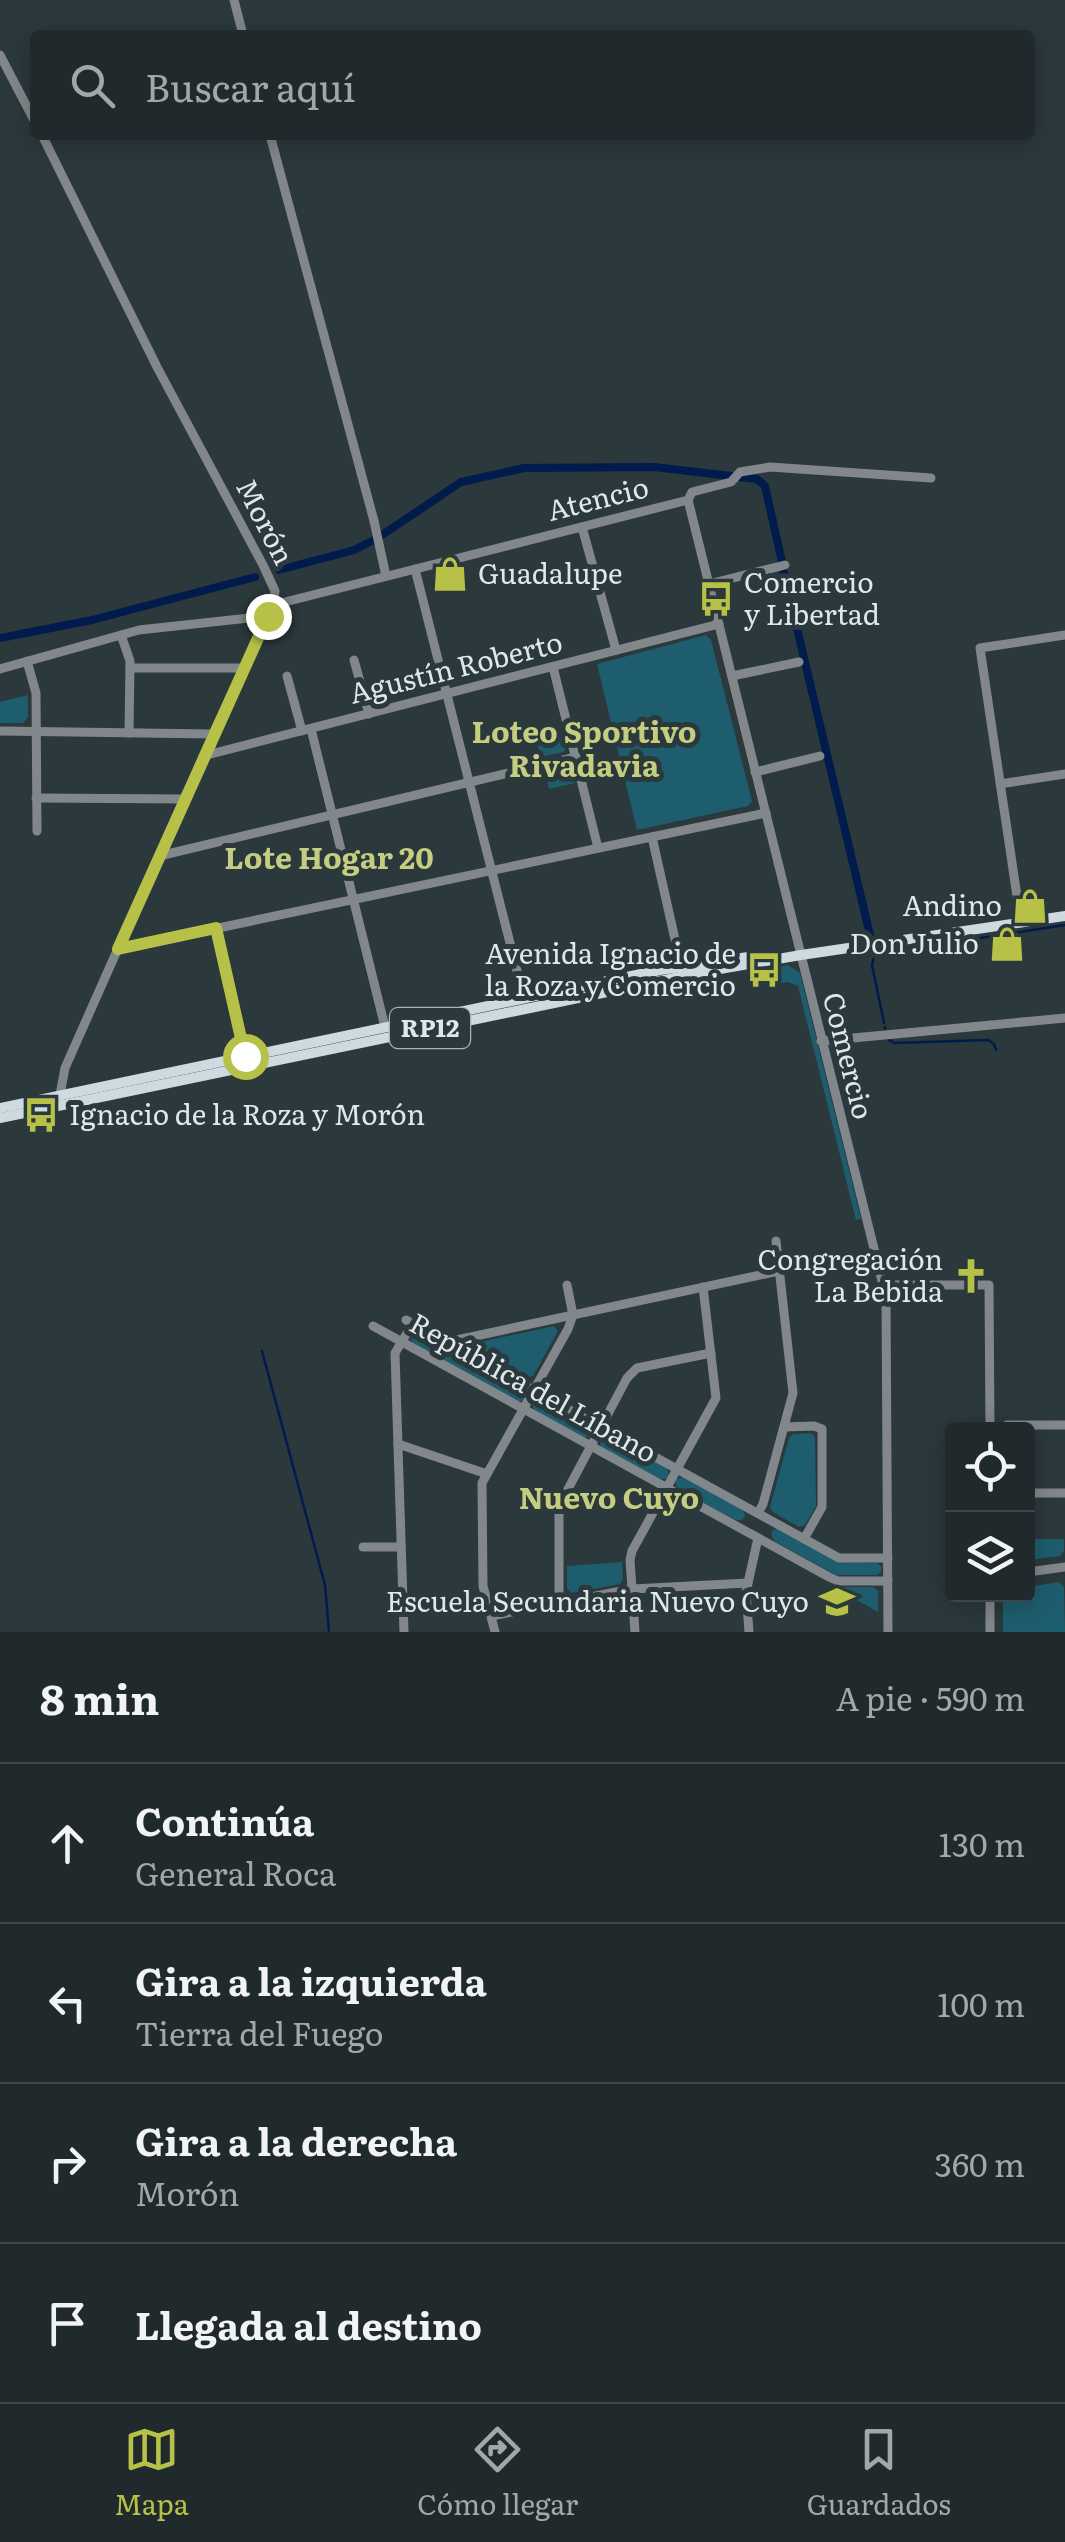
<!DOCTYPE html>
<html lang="es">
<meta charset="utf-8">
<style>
body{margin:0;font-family:Literata,serif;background:#2d3639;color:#f1f3f6}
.controls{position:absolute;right:30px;bottom:30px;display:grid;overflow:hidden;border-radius:10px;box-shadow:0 5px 25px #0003}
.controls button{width:90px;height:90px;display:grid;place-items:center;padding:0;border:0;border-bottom:2px solid #3d4649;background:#202a2d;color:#f1f3f6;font:50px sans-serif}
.stop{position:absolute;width:30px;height:30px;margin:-22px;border:8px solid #b7c148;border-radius:50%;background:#fff}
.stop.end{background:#b7c148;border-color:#fff;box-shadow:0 2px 10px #0008}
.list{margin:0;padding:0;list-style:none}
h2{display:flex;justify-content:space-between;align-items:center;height:130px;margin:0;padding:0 40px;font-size:42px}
h2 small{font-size:32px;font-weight:400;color:#a2a7aa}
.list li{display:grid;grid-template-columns:65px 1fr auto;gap:30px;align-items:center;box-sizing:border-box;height:160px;padding:0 40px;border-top:2px solid #3d4649}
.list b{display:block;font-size:38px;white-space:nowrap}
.list p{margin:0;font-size:32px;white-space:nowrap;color:#a2a7aa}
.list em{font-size:32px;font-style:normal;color:#a2a7aa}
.icon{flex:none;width:55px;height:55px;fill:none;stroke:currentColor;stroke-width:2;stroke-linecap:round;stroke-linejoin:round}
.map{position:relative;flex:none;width:1065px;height:1632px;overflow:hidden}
.search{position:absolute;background:#202a2d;box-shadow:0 5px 25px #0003;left:30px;right:30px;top:30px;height:110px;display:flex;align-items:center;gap:25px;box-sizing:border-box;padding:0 35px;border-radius:10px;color:#a2a7aa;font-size:38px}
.sheet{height:770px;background:#202a2d}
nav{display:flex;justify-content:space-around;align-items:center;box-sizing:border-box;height:140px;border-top:2px solid #3d4649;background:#202a2d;font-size:28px;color:#a2a7aa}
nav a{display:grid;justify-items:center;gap:5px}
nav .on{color:#b7c148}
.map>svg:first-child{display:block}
.green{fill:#1e5d6e}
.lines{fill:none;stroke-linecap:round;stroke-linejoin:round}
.stream{stroke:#011b4d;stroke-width:2.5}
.canal{stroke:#011b4d;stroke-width:8}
.minor{stroke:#82878b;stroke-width:9}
.major{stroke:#ced9e0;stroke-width:10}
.route{stroke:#b7c148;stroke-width:12}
.labels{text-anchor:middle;stroke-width:10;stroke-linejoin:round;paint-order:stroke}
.shield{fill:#2b383c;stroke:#a9b2b5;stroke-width:2.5}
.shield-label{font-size:25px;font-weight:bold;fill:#dfe7e9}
.street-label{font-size:28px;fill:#dfe7e9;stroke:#2b383c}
.poi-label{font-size:28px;fill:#dfe7e9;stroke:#2b383c;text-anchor:end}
.neighbourhood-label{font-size:30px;font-weight:bold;fill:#c4cd80;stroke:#2b383c}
</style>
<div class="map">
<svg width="1065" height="1632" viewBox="0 0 1065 1632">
<rect width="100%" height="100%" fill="#2b383c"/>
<g class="green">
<path d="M 706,635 L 711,640 L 752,801 L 748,806 L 637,830 L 597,664 Z"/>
<path d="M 28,695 L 28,717 L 23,723 L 0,723 L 0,702 Z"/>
<path d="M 563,734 L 566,747 L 564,752 L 540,757 L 537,741 Z"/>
<path d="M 567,767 L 572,769 L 575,783 L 549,789 L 545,772 Z"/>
<path d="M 788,965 L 800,973 L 861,1219 L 856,1220 L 798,986 L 788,982 L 776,984 L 773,968 Z"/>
<path d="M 554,1326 L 558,1331 L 533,1376 L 527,1378 L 474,1349 L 475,1343 Z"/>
<path d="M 416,1332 L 524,1389 L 526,1398 L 522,1401 L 517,1401 L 413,1344 L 410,1337 Z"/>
<path d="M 537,1398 L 590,1426 L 593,1434 L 590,1437 L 584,1437 L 535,1411 L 532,1405 Z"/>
<path d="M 811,1433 L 815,1437 L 816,1506 L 805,1525 L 799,1527 L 773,1512 L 770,1507 L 789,1438 L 793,1434 Z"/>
<path d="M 607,1435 L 667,1468 L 669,1475 L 666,1479 L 660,1479 L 601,1447 L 599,1439 Z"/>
<path d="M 684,1477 L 743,1509 L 745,1517 L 742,1520 L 736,1520 L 678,1489 L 675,1482 L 678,1478 Z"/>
<path d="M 774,1529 L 779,1529 L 840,1562 L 877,1563 L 881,1566 L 881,1572 L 877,1575 L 836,1575 L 774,1541 L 771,1533 Z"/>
<path d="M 1028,1539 L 1064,1539 L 1064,1551 L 1060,1556 L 1028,1560 Z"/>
<path d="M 622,1562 L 623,1579 L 620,1584 L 572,1593 L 567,1589 L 567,1566 Z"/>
<path d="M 1059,1582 L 1064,1587 L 1065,1632 L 1003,1632 L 1003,1595 L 1028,1594 L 1028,1587 Z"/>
<path d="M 834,1587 L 873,1587 L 878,1591 L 878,1612 Z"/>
</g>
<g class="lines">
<g class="stream">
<path d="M 874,955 L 874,951 L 876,954 L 1065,925"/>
<path d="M 874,957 L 872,965 L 884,1023"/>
<path d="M 625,994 L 630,999 L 645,997"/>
<path d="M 529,1003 L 621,984"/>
<path d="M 885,1027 L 885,1029"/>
<path d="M 889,1040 L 894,1043 L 988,1040 L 994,1044 L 996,1050"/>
<path d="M 262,1351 L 325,1585 L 329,1632"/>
</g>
<g class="canal">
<path d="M 739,477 L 757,479 L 765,486 L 782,562"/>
<path d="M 382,535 L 461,482 L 524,468 L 654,467 L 731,476"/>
<path d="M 279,570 L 354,550 L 374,540"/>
<path d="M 783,570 L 871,939"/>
<path d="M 0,638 L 92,620 L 255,577"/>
</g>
<g class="minor">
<path d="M 234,0 L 243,35"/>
<path d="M 0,55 L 35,122"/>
<path d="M 42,135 L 157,367 L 263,565 L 275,591 L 273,605 L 213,734 L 65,1068 L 59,1100"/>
<path d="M 270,135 L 374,521 L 386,576"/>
<path d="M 688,500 L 886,1297 L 888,1632"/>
<path d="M 582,527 L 616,650"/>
<path d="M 415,569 L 524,998"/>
<path d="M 709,584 L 785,565"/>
<path d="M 273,605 L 688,500 L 692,492 L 731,482 L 740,472 L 770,467 L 931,478"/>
<path d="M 121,635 L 130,661 L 129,733"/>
<path d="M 354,660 L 369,714"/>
<path d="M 27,661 L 36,693 L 37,831"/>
<path d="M 553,667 L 598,848"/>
<path d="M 130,668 L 243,668"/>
<path d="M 0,669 L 139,630 L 268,616"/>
<path d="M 287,676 L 302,731"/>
<path d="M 732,676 L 799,662"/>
<path d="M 311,729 L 385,1027"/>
<path d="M 0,731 L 213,734"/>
<path d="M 203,756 L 719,624"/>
<path d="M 755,772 L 820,756"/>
<path d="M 1000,784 L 1065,774"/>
<path d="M 36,798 L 185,799"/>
<path d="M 652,837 L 681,966"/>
<path d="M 159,856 L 576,757"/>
<path d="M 1021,923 L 980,648 L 1065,635"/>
<path d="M 216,928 L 245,1057"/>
<path d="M 118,949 L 766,813"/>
<path d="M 821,1041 L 1065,1018"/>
<path d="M 883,1285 L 989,1285 L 990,1430"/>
<path d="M 406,1320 L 839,1558 L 888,1558"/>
<path d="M 373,1326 L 829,1577 L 838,1581 L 888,1581"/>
<path d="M 447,1342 L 779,1271"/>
<path d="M 784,1427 L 814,1426 L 822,1429 L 822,1507 L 804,1539"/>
<path d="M 1007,1430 L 1007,1425 L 1065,1425"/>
<path d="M 398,1444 L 487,1474"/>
<path d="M 1028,1493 L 1065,1493"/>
<path d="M 758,1513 L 763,1504 L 793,1393 L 776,1241"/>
<path d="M 363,1547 L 401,1547"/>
<path d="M 1028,1572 L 1065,1567"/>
<path d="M 990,1594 L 990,1632"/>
<path d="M 559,1603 L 559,1506 L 627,1378 L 637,1368 L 711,1353"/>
<path d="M 491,1616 L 632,1589 L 748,1583"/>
<path d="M 404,1632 L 395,1353 L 413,1323"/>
<path d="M 495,1632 L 483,1586 L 482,1483 L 568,1329 L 573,1315 L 567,1285"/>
<path d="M 635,1632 L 630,1560 L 632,1551 L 716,1398 L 703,1287"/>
<path d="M 749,1632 L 746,1592 L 758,1538"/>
</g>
<g class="major">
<path d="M 0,1108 L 660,970 L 755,956"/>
<path d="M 0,1118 L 708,971 L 801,955 L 1065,916"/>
</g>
</g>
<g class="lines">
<path class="route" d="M 245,1056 L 216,928 L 118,949 L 268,616"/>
</g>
<defs>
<symbol id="shop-bare" viewBox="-9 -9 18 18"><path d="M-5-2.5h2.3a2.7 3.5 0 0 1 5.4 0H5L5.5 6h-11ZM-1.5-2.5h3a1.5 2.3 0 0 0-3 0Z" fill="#b7c148" stroke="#2b383c" stroke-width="2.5" paint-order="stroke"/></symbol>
<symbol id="bus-bare" viewBox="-9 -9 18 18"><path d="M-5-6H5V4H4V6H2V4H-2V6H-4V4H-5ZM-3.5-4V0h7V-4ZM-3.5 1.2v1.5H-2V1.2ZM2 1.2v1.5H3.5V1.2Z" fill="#b7c148" stroke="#2b383c" stroke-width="2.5" paint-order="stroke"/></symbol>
<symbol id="church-bare" viewBox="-9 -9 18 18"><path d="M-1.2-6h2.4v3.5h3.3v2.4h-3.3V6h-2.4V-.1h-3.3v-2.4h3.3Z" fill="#b7c148" stroke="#2b383c" stroke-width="2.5" paint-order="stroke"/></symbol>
<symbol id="school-bare" viewBox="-9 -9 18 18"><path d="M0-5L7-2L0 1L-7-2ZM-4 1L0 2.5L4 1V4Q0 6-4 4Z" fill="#b7c148" stroke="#2b383c" stroke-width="2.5" paint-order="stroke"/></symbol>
</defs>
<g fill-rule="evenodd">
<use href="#shop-bare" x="425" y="549" width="50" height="50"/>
<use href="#bus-bare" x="691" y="574" width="50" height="50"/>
<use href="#shop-bare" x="1005" y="881" width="50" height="50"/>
<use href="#shop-bare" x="982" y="919" width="50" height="50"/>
<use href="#bus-bare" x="739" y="945" width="50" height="50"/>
<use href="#bus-bare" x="16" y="1090" width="50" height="50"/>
<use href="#church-bare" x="946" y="1251" width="50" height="50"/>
<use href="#school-bare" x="812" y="1577" width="50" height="50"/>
</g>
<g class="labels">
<rect class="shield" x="390" y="1008" width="80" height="40" rx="8"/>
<g class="shield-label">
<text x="430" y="1037">RP12</text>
</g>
<g class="street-label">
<text transform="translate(598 499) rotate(-14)" y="10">Atencio</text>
<text transform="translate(265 522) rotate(63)" y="10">Morón</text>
<text transform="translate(456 668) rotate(-14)" y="10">Agustín Roberto</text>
<text transform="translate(848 1056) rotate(76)" y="10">Comercio</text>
<text transform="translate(533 1388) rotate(29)" y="10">República del Líbano</text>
</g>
<g class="poi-label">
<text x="478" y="584" text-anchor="start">Guadalupe</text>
<text x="744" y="593" text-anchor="start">Comercio<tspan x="744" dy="32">y Libertad</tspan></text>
<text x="1002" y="916">Andino</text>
<text x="979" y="954">Don Julio</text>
<text x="736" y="964">Avenida Ignacio de<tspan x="736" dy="32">la Roza y Comercio</tspan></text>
<text x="69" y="1125" text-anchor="start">Ignacio de la Roza y Morón</text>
<text x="943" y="1270">Congregación<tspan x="943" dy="32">La Bebida</tspan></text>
<text x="809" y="1612">Escuela Secundaria Nuevo Cuyo</text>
</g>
<g class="neighbourhood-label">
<text x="584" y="743">Loteo Sportivo<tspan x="584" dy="34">Rivadavia</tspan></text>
<text x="329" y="869">Lote Hogar 20</text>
<text x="609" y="1509">Nuevo Cuyo</text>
</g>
</g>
</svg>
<div class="controls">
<button><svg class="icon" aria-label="locate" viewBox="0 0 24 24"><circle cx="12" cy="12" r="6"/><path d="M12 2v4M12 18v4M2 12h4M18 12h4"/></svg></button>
<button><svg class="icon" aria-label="layers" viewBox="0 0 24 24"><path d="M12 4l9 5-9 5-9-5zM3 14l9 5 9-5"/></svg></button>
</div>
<div class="stop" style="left:245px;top:1056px"></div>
<div class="stop end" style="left:268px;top:616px"></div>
<div class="search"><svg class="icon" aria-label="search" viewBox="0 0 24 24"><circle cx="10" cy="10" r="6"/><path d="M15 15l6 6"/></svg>Buscar aquí</div>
</div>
<section class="sheet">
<h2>8 min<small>A pie · 590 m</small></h2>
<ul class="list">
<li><svg class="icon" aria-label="ahead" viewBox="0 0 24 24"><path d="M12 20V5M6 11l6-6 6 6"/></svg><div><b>Continúa</b><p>General Roca</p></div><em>130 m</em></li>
<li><svg class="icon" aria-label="left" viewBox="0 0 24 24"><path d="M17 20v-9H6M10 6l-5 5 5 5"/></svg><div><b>Gira a la izquierda</b><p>Tierra del Fuego</p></div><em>100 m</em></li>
<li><svg class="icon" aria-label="right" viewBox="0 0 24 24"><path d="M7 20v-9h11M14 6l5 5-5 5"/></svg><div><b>Gira a la derecha</b><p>Morón</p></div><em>360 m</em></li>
<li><svg class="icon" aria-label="arrive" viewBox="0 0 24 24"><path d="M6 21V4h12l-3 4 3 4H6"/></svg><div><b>Llegada al destino</b></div></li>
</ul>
</section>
<nav>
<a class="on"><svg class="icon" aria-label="map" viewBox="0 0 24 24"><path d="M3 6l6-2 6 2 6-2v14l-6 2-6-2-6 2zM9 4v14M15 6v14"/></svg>Mapa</a>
<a><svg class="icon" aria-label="directions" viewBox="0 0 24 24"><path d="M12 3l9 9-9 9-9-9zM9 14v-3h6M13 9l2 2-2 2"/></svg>Cómo llegar</a>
<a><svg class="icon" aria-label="saved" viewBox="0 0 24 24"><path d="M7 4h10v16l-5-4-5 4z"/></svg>Guardados</a>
</nav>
